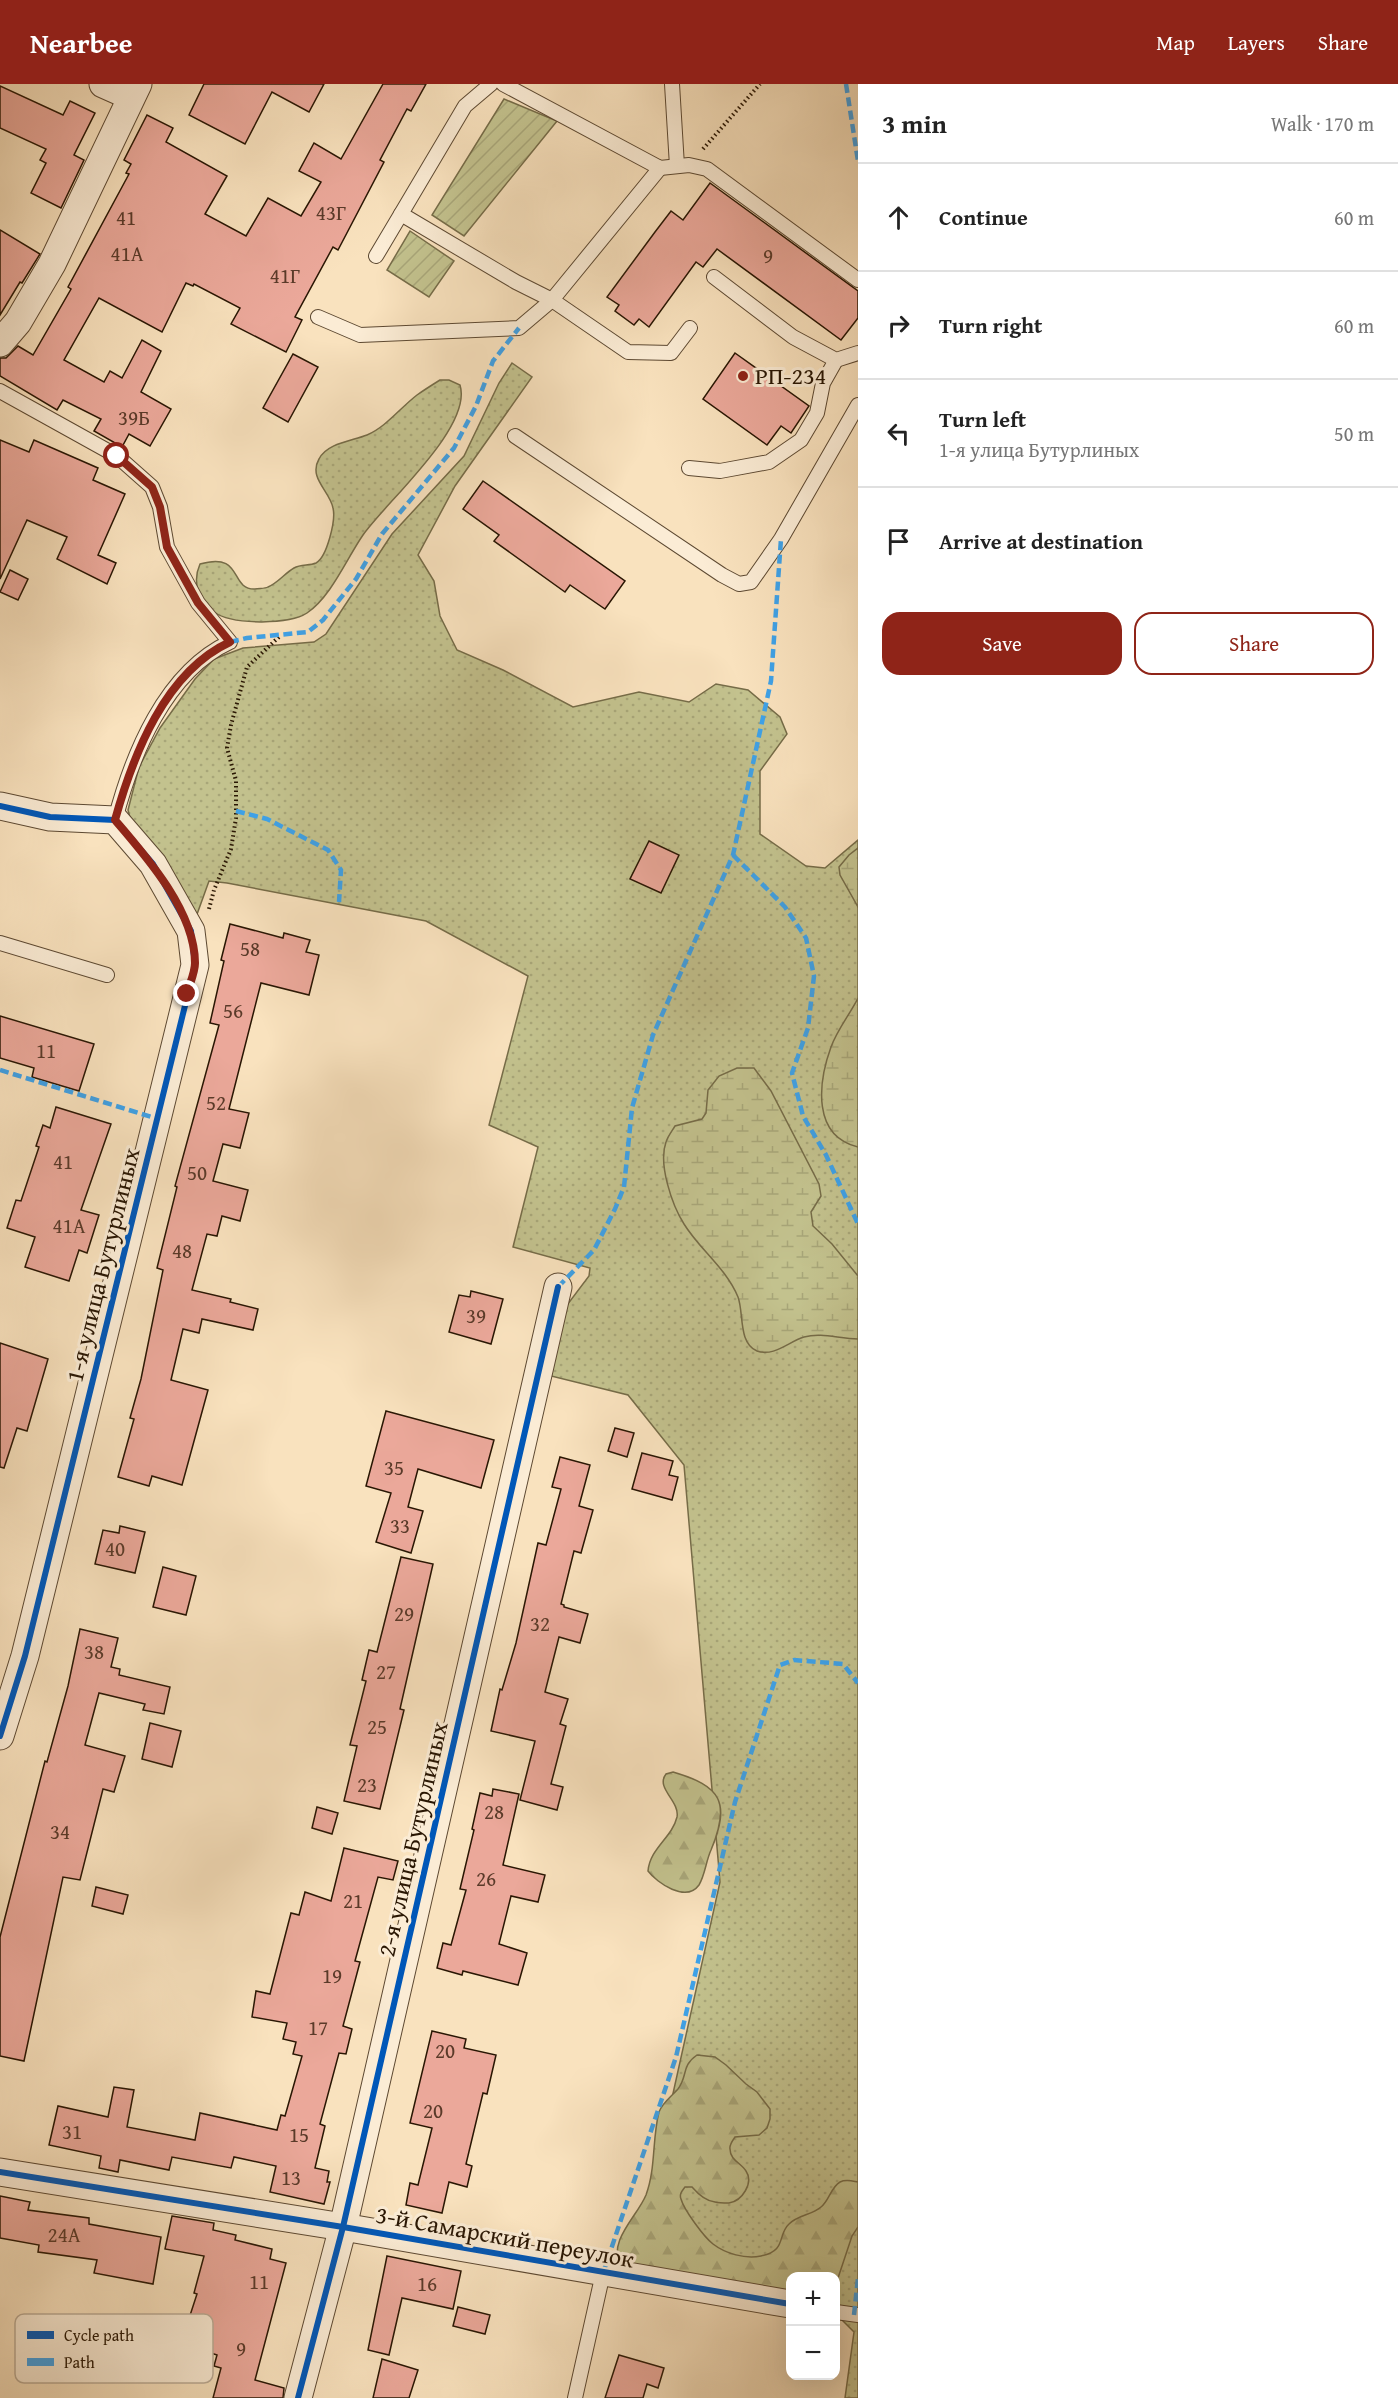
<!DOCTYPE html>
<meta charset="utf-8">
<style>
body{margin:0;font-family:"Gentium Book Plus",serif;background:#f6f6f6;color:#222}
.controls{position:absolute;right:18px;bottom:18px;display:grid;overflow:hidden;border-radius:12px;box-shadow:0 6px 24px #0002}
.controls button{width:54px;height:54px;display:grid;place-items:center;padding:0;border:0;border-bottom:2px solid #e0e0e0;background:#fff;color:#222;font:30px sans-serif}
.stop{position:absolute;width:18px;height:18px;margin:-14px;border:4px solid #8f2418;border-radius:50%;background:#fff}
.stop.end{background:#8f2418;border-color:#fff;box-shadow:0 2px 6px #0008}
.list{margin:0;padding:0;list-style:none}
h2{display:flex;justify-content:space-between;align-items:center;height:78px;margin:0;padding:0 24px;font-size:26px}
h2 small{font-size:20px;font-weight:400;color:#767676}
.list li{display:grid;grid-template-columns:39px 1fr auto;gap:18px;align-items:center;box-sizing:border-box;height:108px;padding:0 24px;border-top:2px solid #e0e0e0}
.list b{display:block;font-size:22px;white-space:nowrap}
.list p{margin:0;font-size:20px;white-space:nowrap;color:#767676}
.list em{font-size:20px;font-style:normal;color:#767676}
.actions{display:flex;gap:12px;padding:18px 24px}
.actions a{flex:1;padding:14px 0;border:2px solid #8f2418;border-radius:18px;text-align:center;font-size:21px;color:#8f2418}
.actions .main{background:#8f2418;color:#fff}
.icon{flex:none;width:33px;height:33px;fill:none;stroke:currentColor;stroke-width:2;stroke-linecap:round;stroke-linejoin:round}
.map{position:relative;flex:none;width:858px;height:2314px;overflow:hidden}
header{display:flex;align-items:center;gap:36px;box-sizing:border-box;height:84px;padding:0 30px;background:#8f2418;color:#fff}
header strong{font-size:28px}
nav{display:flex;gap:33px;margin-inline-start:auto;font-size:21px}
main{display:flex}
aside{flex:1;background:#fff}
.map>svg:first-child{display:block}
.grass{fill:url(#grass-dots);stroke:#766c48;stroke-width:1.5}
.forest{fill:url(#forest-firs);stroke:#766c48;stroke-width:1.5}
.wetland{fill:url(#wetland-marsh);stroke:#766c48;stroke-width:1.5}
.garden{fill:url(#garden-furrows);stroke:#766c48;stroke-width:1.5}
.building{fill:#eba89a;stroke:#291603;stroke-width:1.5}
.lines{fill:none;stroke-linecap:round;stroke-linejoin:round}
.service-casing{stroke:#5d4932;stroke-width:16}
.minor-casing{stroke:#5d4932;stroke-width:29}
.path{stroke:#291603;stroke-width:4;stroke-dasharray:1.5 3;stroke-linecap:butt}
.service{stroke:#fbecd5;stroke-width:14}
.minor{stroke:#fbecd5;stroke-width:27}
.quiet{stroke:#3ea2e9;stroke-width:4.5;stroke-dasharray:9 4.5;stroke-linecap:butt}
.cycleway-casing{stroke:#fbecd5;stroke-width:10}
.cycleway{stroke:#0057b8;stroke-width:6}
.route{stroke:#8f2418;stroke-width:8}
.poi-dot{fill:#8f2418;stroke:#fbecd5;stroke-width:2}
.labels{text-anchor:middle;stroke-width:6;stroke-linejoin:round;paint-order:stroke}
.number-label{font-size:21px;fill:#5a3a29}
.poi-label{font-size:24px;fill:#291603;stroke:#fbecd5;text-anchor:start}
.street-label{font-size:24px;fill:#291603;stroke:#fbecd5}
.key{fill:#fbecd5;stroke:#bcac96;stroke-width:1.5}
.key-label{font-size:16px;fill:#291603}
</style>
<header>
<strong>Nearbee</strong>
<nav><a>Map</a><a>Layers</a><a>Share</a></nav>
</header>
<main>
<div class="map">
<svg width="858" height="2314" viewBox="0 0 858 2314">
<defs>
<pattern id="grass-dots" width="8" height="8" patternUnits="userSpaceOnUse" patternTransform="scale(1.5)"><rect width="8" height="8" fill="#c3c28e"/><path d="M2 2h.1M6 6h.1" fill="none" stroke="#a8a679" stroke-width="1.8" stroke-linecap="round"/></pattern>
<pattern id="forest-firs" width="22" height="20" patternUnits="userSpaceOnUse" patternTransform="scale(1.5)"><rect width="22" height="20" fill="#c3c28e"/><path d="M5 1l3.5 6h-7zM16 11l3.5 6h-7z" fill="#a8a679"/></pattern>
<pattern id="wetland-marsh" width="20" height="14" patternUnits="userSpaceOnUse" patternTransform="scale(1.5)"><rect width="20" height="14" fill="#c3c28e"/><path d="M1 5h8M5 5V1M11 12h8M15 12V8" fill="none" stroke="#a8a679"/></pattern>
<pattern id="garden-furrows" width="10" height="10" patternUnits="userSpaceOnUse" patternTransform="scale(1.5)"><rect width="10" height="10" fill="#c3c28e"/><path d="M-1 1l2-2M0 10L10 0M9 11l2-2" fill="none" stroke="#a8a679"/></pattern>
</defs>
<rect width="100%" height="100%" fill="#f9e2be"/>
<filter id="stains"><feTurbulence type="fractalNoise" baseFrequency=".00333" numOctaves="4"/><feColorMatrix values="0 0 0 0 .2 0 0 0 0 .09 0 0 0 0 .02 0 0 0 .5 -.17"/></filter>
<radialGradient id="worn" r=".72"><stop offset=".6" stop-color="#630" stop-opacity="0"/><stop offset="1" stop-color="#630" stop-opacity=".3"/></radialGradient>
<g class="grass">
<path d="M 512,279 L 532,293 L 455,402 L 418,471 L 434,497 L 440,532 L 457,566 L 503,586 L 573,623 L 639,608 L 689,618 L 716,600 L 748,606 L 780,633 L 787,650 L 760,687 L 760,750 L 806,782 L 825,784 L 858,756 L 858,2314 L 845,2314 L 854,2248 L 836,2230 L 836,2192 L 790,2192 L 638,2167 L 720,1798 L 684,1381 L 628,1311 L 547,1291 L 558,1233 L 589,1192 L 590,1184 L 513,1163 L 538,1063 L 489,1041 L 528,892 L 426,837 L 227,799 L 209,797 L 196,833 L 131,738 L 128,726 L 139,683 L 160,644 L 195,595 L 214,575 L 243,564 L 314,558 L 326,550 L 392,450 L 464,372 L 499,299 Z"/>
<path d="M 440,296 L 449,296 L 460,301 C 473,343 386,418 363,451 C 347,474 331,513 307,529 C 289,541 232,541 214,528 C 206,523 201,514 198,506 C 195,496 196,489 200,480 C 244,467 229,506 255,505 C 259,504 265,505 268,503 C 278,499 285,489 294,484 C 301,480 309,482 316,479 C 327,473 336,436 333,424 C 330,407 308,394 319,375 C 327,359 352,357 367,351 C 386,343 400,324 417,311 C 424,306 432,301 440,296 Z"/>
</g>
<g class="forest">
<path d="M 673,1688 C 721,1702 731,1718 711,1766 C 706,1777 705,1791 699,1801 C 686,1819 657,1799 648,1787 C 650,1764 672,1754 677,1733 C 680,1717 655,1704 666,1690 Z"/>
<path d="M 697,1971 L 715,1973 L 726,1981 L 746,2000 L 757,2008 L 770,2025 L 770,2035 L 767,2044 L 759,2051 L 735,2053 C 733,2056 729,2061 730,2065 C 730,2076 741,2079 746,2087 C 754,2099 742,2117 729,2119 C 724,2119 719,2119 715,2118 C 705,2117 698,2110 692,2103 L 685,2103 C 682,2107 679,2110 681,2115 C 684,2126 704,2153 713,2160 C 726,2170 745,2175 761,2172 C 787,2167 777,2151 789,2140 C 798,2131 812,2131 821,2123 C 829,2117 831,2103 840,2098 C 846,2095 852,2097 858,2098 L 858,2143 L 852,2152 L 836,2200 L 836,2192 L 790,2192 L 790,2215 L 620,2182 C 608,2156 637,2133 646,2111 C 656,2084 652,2055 659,2028 C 663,2018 671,2013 678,2005 C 688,1992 681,1982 697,1971 Z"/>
</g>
<g class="wetland">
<path d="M 858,764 L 858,823 L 840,791 L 839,783 L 849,771 Z"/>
<path d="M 858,914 L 858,1063 C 812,1052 818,999 831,963 C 837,946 850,930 858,914 Z"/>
<path d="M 737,984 L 754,984 L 771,1007 L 819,1100 L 821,1112 L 811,1128 L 813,1142 L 832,1160 L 858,1192 L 858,1255 C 839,1255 822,1248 804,1253 C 788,1258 774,1273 757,1267 C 738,1259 744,1229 738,1213 C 726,1184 700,1166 684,1140 C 672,1121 658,1080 666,1058 C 668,1052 672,1047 675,1042 L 702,1035 L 706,1029 L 708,1006 L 719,992 Z"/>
</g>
<g class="garden">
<path d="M 504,15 L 557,37 L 464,152 L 432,131 Z"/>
<path d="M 410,147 L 454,177 L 429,213 L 387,186 Z"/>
</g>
<g class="building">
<path d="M 204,0 L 324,0 L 309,28 L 272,8 L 245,60 L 189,31 Z"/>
<path d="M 383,0 L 426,0 L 411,27 L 407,25 L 380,76 L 384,78 L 338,166 L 333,163 L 295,233 L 302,236 L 286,268 L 231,240 L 240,224 L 194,200 L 193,202 L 186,199 L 162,248 L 99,214 L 64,276 L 104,298 L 110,287 L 122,294 L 142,256 L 161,267 L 141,308 L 171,325 L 150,362 L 129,350 L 122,363 L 94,347 L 101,335 L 63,316 L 57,326 L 0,292 L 0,274 L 6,274 L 18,262 L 33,271 L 71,205 L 68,203 L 129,90 L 126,89 L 131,80 L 124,76 L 147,31 L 173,44 L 166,58 L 227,92 L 205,130 L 246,152 L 268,114 L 301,132 L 321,98 L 299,87 L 314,59 L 341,75 Z"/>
<path d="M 0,2 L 63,31 L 70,17 L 95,29 L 74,71 L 84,76 L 61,124 L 31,109 L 46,79 L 40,76 L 46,65 L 0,44 Z"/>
<path d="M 710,99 L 858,207 L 858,234 L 841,256 L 717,165 L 703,183 L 696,178 L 649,243 L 639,235 L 634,241 L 615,227 L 619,221 L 607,213 L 655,148 L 671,127 L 683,136 Z"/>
<path d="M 0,146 L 40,170 L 22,199 L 20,198 L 0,231 Z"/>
<path d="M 735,269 L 809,322 L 791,349 L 781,342 L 767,361 L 703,315 Z"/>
<path d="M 293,270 L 318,283 L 288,338 L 263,324 Z"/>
<path d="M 0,356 L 29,368 L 34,356 L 98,384 L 93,396 L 125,410 L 98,471 L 116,479 L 107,500 L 57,475 L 67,453 L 27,436 L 0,495 Z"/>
<path d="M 483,397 L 625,497 L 605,525 L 570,501 L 565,508 L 494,457 L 499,451 L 463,425 Z"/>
<path d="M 10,486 L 28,495 L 18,516 L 0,508 Z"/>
<path d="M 649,757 L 679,771 L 661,809 L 630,795 Z"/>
<path d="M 230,840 L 283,854 L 284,849 L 310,856 L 306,868 L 319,871 L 309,911 L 261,899 L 229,1025 L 249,1029 L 240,1064 L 223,1060 L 213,1097 L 248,1106 L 240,1137 L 222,1132 L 217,1152 L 207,1150 L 192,1206 L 231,1215 L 230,1218 L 258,1225 L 253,1246 L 202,1235 L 199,1249 L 183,1245 L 171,1296 L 208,1306 L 182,1401 L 152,1392 L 149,1402 L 118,1393 L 134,1335 L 130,1334 L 141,1295 L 163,1186 L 157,1184 L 177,1103 L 175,1102 L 219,941 L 210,939 L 224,877 L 221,876 Z"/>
<path d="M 0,932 L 94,960 L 79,1007 L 32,993 L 34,984 L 0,974 Z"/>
<path d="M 56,1023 L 111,1040 L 81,1126 L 99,1131 L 87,1169 L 79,1166 L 69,1197 L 25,1183 L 35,1153 L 7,1144 L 16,1116 L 21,1117 L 39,1063 L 36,1062 L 43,1041 L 50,1044 Z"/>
<path d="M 471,1207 L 503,1215 L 491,1260 L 449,1248 L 459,1211 L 470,1213 Z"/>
<path d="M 0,1259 L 48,1275 L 27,1347 L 17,1344 L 4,1384 L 0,1383 Z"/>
<path d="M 386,1327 L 494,1356 L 481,1404 L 418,1385 L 408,1423 L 423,1427 L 411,1469 L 376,1458 L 391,1409 L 366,1402 Z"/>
<path d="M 615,1344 L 634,1349 L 627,1373 L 608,1367 Z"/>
<path d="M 642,1369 L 673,1377 L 669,1391 L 678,1393 L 672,1416 L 632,1405 Z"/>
<path d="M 560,1373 L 590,1381 L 579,1422 L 593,1426 L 581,1469 L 574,1467 L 561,1520 L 564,1521 L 564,1523 L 588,1530 L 580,1559 L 559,1553 L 545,1608 L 568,1615 L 560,1640 L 566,1642 L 551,1700 L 563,1703 L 557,1726 L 520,1716 L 535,1657 L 491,1647 L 500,1605 L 502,1606 L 516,1559 L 538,1459 L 546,1461 L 561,1405 L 552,1403 Z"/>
<path d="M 120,1442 L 145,1448 L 135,1489 L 95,1480 L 103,1446 L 119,1449 Z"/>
<path d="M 401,1473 L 433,1480 L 400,1625 L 404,1626 L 380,1725 L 344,1717 L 357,1662 L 350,1661 L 366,1597 L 362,1596 L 369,1566 L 377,1568 Z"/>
<path d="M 163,1483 L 196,1492 L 186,1531 L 153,1523 Z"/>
<path d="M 80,1545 L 118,1554 L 111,1583 L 120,1585 L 119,1591 L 170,1603 L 164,1630 L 143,1626 L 145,1620 L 99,1609 L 85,1661 L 125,1672 L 114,1708 L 103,1705 L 80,1796 L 63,1793 L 24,1977 L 0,1972 L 0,1853 L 45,1677 L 47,1678 L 68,1602 Z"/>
<path d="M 150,1639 L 181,1647 L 172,1683 L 142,1675 Z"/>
<path d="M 493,1705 L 519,1710 L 503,1781 L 545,1791 L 538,1818 L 511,1812 L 499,1860 L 527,1869 L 518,1901 L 463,1887 L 462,1891 L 437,1884 L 443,1859 L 451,1861 L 466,1806 L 460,1805 L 474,1746 L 472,1745 L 480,1709 L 492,1712 Z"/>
<path d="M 317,1723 L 338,1729 L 332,1750 L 312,1744 Z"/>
<path d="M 344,1764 L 398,1777 L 393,1796 L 378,1793 L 355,1877 L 360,1878 L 343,1942 L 352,1945 L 346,1970 L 339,1969 L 320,2040 L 325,2042 L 315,2084 L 329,2087 L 327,2098 L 330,2098 L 324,2120 L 270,2108 L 276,2082 L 234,2073 L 231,2084 L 172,2073 L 169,2086 L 120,2076 L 118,2088 L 99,2084 L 101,2072 L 49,2061 L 58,2022 L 108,2033 L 114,2003 L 134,2006 L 127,2043 L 195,2056 L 200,2029 L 277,2046 L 281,2031 L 285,2032 L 302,1972 L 293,1970 L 296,1958 L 283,1955 L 287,1939 L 252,1933 L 256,1907 L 270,1910 L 291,1829 L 299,1831 L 305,1808 L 331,1817 Z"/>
<path d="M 96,1803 L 128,1811 L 123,1830 L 92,1822 Z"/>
<path d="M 432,1947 L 466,1955 L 464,1964 L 496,1971 L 487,2010 L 483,2009 L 466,2080 L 472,2082 L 467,2103 L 449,2098 L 442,2129 L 406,2121 L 410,2099 L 418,2101 L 432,2044 L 410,2039 Z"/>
<path d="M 0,2112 L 30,2118 L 28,2126 L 89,2134 L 89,2140 L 161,2153 L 153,2200 L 94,2189 L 97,2176 L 38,2168 L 39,2161 L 0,2154 Z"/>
<path d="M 172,2132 L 214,2139 L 213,2146 L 236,2151 L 235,2156 L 272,2165 L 270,2175 L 286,2179 L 255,2296 L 284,2304 L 283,2314 L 213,2314 L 221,2284 L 214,2282 L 217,2271 L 181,2259 L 197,2210 L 194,2209 L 204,2172 L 165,2165 Z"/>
<path d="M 387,2172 L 461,2187 L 453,2225 L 402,2214 L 389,2271 L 368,2266 Z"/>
<path d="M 458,2223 L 490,2231 L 485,2250 L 453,2242 Z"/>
<path d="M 619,2271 L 664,2284 L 658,2304 L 647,2300 L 643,2314 L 605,2314 Z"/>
<path d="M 382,2275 L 418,2286 L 409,2314 L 373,2314 Z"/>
</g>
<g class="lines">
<defs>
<g id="service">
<path d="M 491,0 L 465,22 L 401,130 L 516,198 L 552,216 L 628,268 L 671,269 L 690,244"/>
<path d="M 503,0 L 660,84 L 689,81 L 707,85 L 858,196"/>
<path d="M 672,0 L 677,82"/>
<path d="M 376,172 L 401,130"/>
<path d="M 714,193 L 793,253 L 836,276 L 858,269"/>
<path d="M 318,233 L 360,251 L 519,244 L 552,216 L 660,84"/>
<path d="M 0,307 L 117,372 L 152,403 L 160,423 L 167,463 L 198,519 L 230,558 C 165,588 132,671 115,736"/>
<path d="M 515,352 L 722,491 L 739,500 L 751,498 L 781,455 L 858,321"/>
<path d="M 689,384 L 720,387 L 769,378 L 801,356 L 817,329 L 823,299 L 836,276"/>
<path d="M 0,859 L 107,891"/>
<path d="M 836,2228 L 858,2231"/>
<path d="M 575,2314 L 603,2189"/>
</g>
<g id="minor">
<path d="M 103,0 L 130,12"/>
<path d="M 0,259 L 18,238 L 52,180 L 138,0"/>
<path d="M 0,722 L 50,733 L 115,736 L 153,780 L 191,847 L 195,881 L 25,1572 L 0,1652"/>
<path d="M 0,2088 L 343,2143 L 790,2220"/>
<path d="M 298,2314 L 343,2143 L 558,1203"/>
</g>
</defs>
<use href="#service" class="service-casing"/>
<use href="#minor" class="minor-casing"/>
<g class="path">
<path d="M 703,65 L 760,0"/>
<path d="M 209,825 L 214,806 L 231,765 L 236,734 L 236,697 L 227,664 L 231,641 L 247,583 L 281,551"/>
</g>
<use href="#service" class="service"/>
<use href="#minor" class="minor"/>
<g class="quiet">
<path d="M 846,0 L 858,77"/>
<path d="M 230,558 L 247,554 L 308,548 L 323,536 L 356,495 L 382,450 L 454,364 L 476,322 L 493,277 L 519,244"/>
<path d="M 236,727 L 267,735 L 328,766 L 341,786 L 339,818"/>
<path d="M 733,771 L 785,823 L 806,854 L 814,892 L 808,944 L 792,989 L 803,1032 L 826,1071 L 858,1140"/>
<path d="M 0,986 L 158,1035"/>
<path d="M 558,1203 L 594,1166 L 615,1125 L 624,1103 L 632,1024 L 653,951 L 733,771 L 771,597 L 781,455"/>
<path d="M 603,2189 L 676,1973 L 735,1718 L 780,1581 L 794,1576 L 843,1580 L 858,1599"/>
<path d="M 854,2231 L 858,2194"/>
</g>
<defs>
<g id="cycleway">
<path d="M 0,722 L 50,733 L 115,736 L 153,780 L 191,847 L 195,881 L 25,1572 L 0,1652"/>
<path d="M 0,2088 L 343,2143 L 790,2220"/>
<path d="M 298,2314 L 343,2143 L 558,1203"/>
</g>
</defs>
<use href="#cycleway" class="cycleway-casing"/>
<use href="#cycleway" class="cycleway"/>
</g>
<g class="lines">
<path class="route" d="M 117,372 L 152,403 L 160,423 L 167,463 L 198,519 L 230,558 C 165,588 133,671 115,736 C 147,773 195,828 195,879 C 195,889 189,901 187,910"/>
</g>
<circle class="poi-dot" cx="743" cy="292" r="6"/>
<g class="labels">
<g class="number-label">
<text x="331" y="136">43Г</text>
<text x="126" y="141">41</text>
<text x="127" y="177">41А</text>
<text x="768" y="179">9</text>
<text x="285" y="199">41Г</text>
<text x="134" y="341">39Б</text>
<text x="250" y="872">58</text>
<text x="233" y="934">56</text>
<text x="46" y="974">11</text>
<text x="216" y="1026">52</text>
<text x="63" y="1085">41</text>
<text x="197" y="1096">50</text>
<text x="69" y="1149">41А</text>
<text x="182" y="1174">48</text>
<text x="476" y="1239">39</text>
<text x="394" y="1391">35</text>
<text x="400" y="1449">33</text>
<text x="115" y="1472">40</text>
<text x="404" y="1537">29</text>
<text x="540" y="1547">32</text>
<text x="94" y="1575">38</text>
<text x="386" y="1595">27</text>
<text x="377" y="1650">25</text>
<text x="367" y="1708">23</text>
<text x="494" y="1735">28</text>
<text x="60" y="1755">34</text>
<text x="486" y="1802">26</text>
<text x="353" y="1824">21</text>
<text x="332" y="1899">19</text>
<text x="318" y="1951">17</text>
<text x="445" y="1974">20</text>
<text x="433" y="2034">20</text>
<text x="72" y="2055">31</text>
<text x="299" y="2058">15</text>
<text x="291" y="2101">13</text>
<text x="64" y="2158">24А</text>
<text x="259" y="2205">11</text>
<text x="427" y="2207">16</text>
<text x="241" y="2272">9</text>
</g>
<g class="poi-label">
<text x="755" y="300">РП-234</text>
</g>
<g class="street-label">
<text transform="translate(103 1181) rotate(-76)" y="8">1-я улица Бутурлиных</text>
<text transform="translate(413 1755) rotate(-77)" y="8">2-я улица Бутурлиных</text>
<text transform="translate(505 2153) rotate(10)" y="8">3-й Самарский переулок</text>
</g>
</g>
<rect x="15" y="2230" width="198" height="69" rx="9" class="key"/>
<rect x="27" y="2247" width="27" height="8" fill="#0057b8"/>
<rect x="27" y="2274" width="27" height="8" fill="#3ea2e9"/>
<g class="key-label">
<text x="64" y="2257">Cycle path</text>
<text x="64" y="2284">Path</text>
</g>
<rect width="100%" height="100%" filter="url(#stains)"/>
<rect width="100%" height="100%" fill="url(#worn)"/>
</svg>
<div class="controls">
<button>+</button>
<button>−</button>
</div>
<div class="stop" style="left:117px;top:372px"></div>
<div class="stop end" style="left:187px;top:910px"></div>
</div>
<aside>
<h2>3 min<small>Walk · 170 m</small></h2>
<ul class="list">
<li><svg class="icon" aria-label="ahead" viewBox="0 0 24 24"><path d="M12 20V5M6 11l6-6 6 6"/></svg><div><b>Continue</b></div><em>60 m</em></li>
<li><svg class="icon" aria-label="right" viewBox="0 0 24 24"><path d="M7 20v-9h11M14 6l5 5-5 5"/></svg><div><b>Turn right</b></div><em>60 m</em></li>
<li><svg class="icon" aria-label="left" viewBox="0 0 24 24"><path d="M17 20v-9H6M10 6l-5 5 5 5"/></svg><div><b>Turn left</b><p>1-я улица Бутурлиных</p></div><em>50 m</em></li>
<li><svg class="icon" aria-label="arrive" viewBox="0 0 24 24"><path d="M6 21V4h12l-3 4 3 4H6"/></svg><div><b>Arrive at destination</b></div></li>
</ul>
<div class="actions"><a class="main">Save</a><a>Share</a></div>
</aside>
</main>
